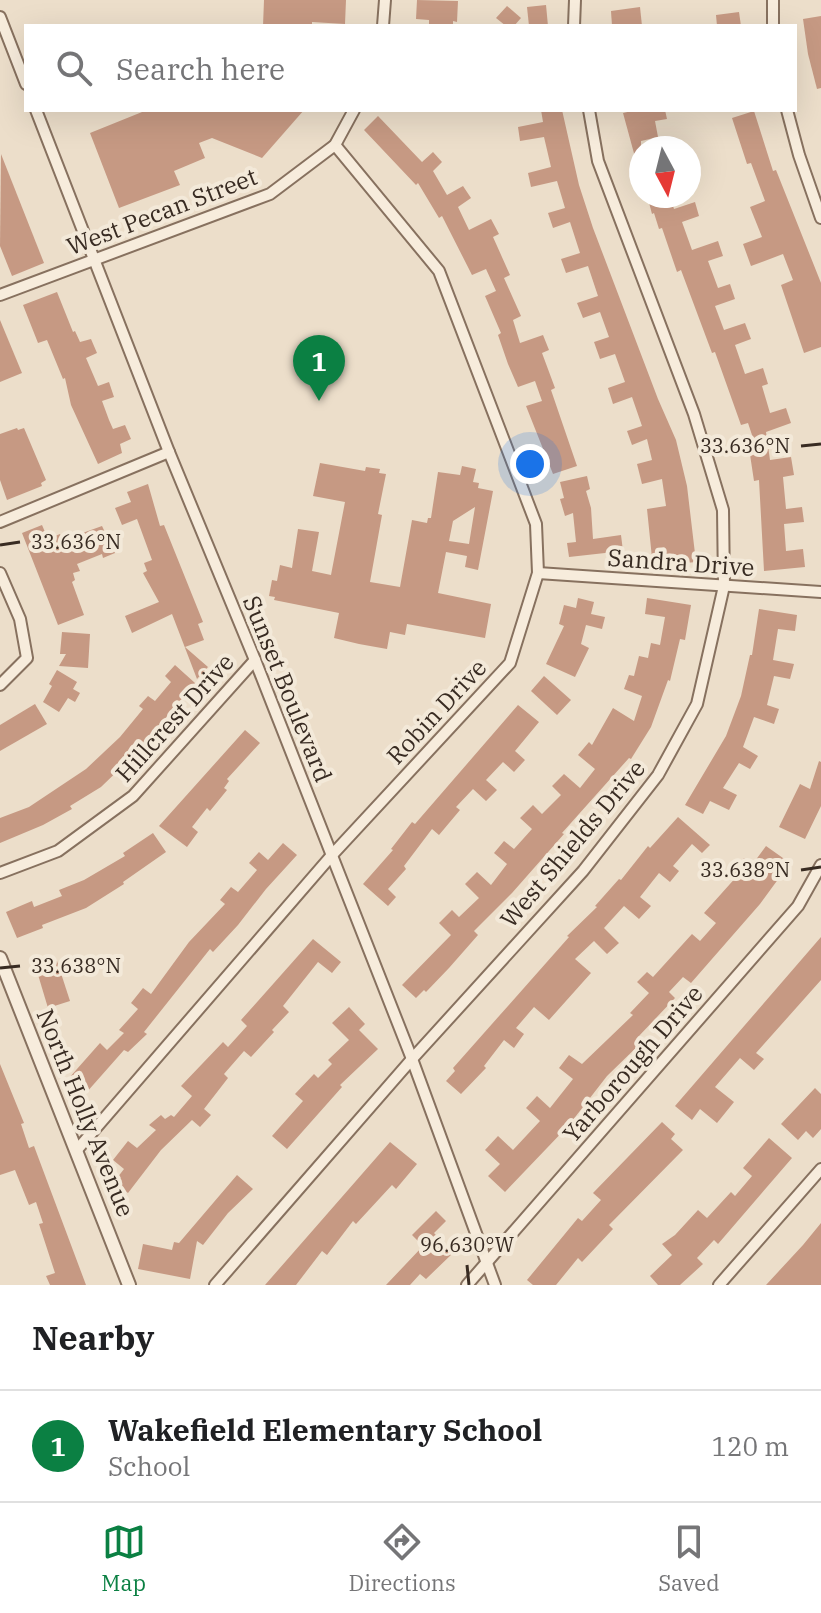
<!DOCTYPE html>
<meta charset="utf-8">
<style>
body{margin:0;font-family:"IBM Plex Serif",serif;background:#f6f6f6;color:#202124}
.compass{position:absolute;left:629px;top:136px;width:72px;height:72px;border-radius:50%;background:#fff;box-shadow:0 8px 32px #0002;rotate:173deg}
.you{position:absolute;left:530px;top:464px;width:28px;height:28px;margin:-20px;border:6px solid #fff;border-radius:50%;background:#1a73e8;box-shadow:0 0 0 12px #1a73e833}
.badge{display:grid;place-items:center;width:52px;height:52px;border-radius:50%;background:#0b8043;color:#fff;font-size:26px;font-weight:700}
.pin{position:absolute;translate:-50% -66px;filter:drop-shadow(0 2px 4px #0008)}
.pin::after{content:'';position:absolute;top:42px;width:28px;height:24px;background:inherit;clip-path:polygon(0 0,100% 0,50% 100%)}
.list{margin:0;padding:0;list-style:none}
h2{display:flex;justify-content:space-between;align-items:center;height:104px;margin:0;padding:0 32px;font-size:34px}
h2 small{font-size:26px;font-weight:400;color:#757577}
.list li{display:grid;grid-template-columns:52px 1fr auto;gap:24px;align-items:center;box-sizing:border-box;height:112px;padding:0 32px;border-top:2px solid #e0e0e0}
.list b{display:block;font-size:30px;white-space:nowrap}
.list p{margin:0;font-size:26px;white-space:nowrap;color:#757577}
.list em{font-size:26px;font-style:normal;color:#757577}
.icon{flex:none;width:44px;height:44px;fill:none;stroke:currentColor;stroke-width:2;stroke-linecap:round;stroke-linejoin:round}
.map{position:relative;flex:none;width:821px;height:1285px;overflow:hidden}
.search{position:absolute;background:#fff;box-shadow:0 8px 32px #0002;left:24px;right:24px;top:24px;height:88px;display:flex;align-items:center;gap:20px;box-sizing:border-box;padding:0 28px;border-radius:0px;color:#757577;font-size:30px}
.sheet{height:216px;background:#fff}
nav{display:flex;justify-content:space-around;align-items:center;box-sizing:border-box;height:112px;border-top:2px solid #e0e0e0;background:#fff;font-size:22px;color:#757577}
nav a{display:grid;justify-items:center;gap:4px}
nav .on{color:#0b8043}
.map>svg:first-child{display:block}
.building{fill:#c69983;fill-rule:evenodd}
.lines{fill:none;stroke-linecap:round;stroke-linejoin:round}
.minor-casing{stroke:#87715f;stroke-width:14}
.tertiary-casing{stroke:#87715f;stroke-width:16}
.minor{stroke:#f7ecdc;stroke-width:10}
.tertiary{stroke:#f7ecdc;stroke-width:12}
.ticks{fill:none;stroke:#382b22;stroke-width:3}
.labels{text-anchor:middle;stroke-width:8;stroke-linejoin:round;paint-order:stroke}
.street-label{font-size:24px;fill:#382b22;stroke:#f3e9d9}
.ticks-label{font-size:20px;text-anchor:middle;fill:#382b22;stroke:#f3e9d9;stroke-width:8;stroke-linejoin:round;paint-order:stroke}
</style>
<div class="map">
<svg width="821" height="1285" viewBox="0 0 821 1285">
<rect width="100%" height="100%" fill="#ecdeca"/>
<g class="building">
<path d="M 264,0 L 346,0 L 345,24 L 312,22 L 312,26 L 263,26 Z"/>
<path d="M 417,0 L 458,1 L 457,22 L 453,21 L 453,26 L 429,26 L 429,20 L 416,19 Z"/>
<path d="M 546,5 L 548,26 L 529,26 L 527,7 Z"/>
<path d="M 507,6 L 521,18 L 514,26 L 506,26 L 496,18 Z"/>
<path d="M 640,7 L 642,26 L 612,26 L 611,11 Z"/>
<path d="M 739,12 L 741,26 L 717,26 L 716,15 Z"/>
<path d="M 821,16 L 821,88 L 817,89 L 808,54 L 803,19 Z"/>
<path d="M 147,110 L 304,110 L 262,158 L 212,138 L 199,143 L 205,158 L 174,171 L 180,185 L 119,208 L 90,133 Z"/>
<path d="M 541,110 L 562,110 L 579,185 L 593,228 L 658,399 L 676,440 L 687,486 L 696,562 L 675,564 L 674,556 L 652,558 L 647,509 L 666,506 L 662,479 L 642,484 L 637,464 L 652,460 L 647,439 L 632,445 L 627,431 L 642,426 L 632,397 L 613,404 L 608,388 L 625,382 L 615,354 L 600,359 L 594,342 L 609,337 L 600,312 L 583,318 L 577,303 L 598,296 L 588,266 L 566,273 L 561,259 L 580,253 L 570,222 L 553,228 L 548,213 L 565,208 L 557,181 L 531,187 L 528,173 L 551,167 L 544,137 L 520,141 L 518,127 L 543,122 Z"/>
<path d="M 636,110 L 665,110 L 667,119 L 655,121 L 658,137 L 641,141 L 641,168 L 638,168 L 623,113 Z"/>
<path d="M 754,111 L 773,171 L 776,170 L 821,283 L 821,347 L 804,353 L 781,285 L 793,280 L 783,254 L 751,266 L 743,244 L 762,237 L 750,207 L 765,201 L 751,163 L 747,164 L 732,118 Z"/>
<path d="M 378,116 L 422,162 L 433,152 L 442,162 L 433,171 L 447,195 L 463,186 L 471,198 L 458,207 L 469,230 L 491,219 L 499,234 L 493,237 L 510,275 L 504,278 L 521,316 L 513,320 L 520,343 L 543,335 L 549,350 L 542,353 L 555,388 L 551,390 L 577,466 L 553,474 L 526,406 L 542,401 L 535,381 L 518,387 L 508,364 L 498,335 L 501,333 L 485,296 L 496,291 L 486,269 L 472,275 L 442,216 L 439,218 L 418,183 L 416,185 L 364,130 Z"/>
<path d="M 1,154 L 44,263 L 12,276 L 0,246 Z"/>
<path d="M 658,196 L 670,196 L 674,209 L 695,202 L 699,216 L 682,222 L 692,250 L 718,241 L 723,256 L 708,261 L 718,288 L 730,284 L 735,299 L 715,306 L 724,330 L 745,323 L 751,339 L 735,345 L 745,374 L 763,368 L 768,384 L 762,386 L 770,413 L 786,408 L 791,423 L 766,432 L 770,460 L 791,457 L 794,475 L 783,477 L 786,509 L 802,507 L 804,522 L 784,524 L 786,551 L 803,549 L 805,567 L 764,571 L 759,480 L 754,481 L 749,448 L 756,447 L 748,423 L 741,425 L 715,352 L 712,353 L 681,270 L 677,272 L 662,228 L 659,229 L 654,213 L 652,214 L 648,199 Z"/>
<path d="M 57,292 L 73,332 L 75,331 L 80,342 L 91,339 L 97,353 L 86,358 L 98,386 L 109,382 L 114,397 L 102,401 L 109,420 L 113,429 L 125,425 L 131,439 L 120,444 L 122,453 L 98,464 L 71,405 L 65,378 L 63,379 L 47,340 L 38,343 L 23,305 Z"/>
<path d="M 0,320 L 22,373 L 0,382 Z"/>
<path d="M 17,428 L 18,430 L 24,428 L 46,480 L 41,483 L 42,486 L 7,500 L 0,480 L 0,434 Z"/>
<path d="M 320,463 L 365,471 L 366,467 L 380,469 L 379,473 L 386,474 L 378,514 L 382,515 L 370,582 L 400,587 L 412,520 L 427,523 L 428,518 L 431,518 L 438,472 L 460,475 L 462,466 L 476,469 L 473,482 L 479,483 L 478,488 L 493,491 L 478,570 L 465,567 L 467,556 L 446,552 L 438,593 L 491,604 L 485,638 L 407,624 L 405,635 L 390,632 L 387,649 L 359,644 L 334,638 L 339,613 L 274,600 L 275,597 L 269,596 L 272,580 L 277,581 L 280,565 L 292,568 L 298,529 L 319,532 L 312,571 L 331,575 L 345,502 L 313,496 ZM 475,507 L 469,544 L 449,541 L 453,521 Z"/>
<path d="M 587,476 L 590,489 L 586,491 L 591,508 L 593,539 L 621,535 L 623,551 L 569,557 L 567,543 L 576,542 L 573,513 L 565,516 L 560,499 L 564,498 L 560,482 Z"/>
<path d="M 148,484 L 160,526 L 164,525 L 203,622 L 198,624 L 204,640 L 185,647 L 208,667 L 197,679 L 172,614 L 132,633 L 125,616 L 159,602 L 143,573 L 147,571 L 144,563 L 152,560 L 137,519 L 122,525 L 115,508 L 131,502 L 127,492 Z"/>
<path d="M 42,525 L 48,539 L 60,534 L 63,540 L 102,526 L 115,553 L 103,558 L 102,554 L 77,564 L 80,571 L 73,573 L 75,580 L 72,582 L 84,615 L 58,625 L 22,533 Z"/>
<path d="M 578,598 L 594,602 L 591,614 L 605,617 L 602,629 L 586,625 L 581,644 L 589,648 L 575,677 L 546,664 L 564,626 L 559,624 L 564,605 L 576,608 Z"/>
<path d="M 647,598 L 691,605 L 685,640 L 680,639 L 670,681 L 668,680 L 651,727 L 631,759 L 629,758 L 562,833 L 564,834 L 512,893 L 474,931 L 478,935 L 449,968 L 426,992 L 424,990 L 416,998 L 402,985 L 451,935 L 439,923 L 452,910 L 459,917 L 479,898 L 465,884 L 477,872 L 491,885 L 507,864 L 494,853 L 504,841 L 514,849 L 532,829 L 520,818 L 533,805 L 542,814 L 561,795 L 552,786 L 564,774 L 580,788 L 595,769 L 578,755 L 589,742 L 592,745 L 613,708 L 634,721 L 642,696 L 624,689 L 629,675 L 634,676 L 639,656 L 648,658 L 651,643 L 660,645 L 665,617 L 645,614 Z"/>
<path d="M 759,609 L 797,615 L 795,631 L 778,629 L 773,660 L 794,664 L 790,679 L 774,676 L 767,705 L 779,709 L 774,724 L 754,717 L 743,747 L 758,756 L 750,769 L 739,763 L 723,788 L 737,795 L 729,810 L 710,801 L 703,814 L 685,805 L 726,736 L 741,696 L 750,655 L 752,655 Z"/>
<path d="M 62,632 L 90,634 L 88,668 L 59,666 L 66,654 L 60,654 Z"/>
<path d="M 175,665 L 195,683 L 144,744 L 142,742 L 130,756 L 132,757 L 101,787 L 70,806 L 72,809 L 43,825 L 0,843 L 0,818 L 29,807 L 86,769 L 120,737 L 143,709 L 139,706 L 148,696 L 155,701 L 171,682 L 165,676 Z"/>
<path d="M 57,670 L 77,682 L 73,689 L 80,693 L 75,702 L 68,698 L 59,712 L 43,702 L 52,686 L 49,684 Z"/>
<path d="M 544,676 L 571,700 L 557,715 L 531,691 Z"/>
<path d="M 35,704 L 47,724 L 0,751 L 0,725 Z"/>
<path d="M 518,705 L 539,722 L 515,751 L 525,760 L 514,772 L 503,762 L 486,780 L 497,790 L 486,801 L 473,789 L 456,807 L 460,810 L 439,835 L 432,829 L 404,866 L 406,869 L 388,889 L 396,897 L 388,906 L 363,884 L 393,850 L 391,849 L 412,822 L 415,824 Z"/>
<path d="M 245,730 L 260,743 L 227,779 L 229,781 L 224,788 L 227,790 L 210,811 L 207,808 L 192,827 L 198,832 L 187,847 L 159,826 Z"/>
<path d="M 819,761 L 821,762 L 821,806 L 805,839 L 779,827 L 800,784 L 810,789 Z"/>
<path d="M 678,817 L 710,845 L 702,853 L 692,844 L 673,866 L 679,871 L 670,882 L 659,873 L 640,897 L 651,906 L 639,919 L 624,906 L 604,928 L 619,943 L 607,954 L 594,941 L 575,959 L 591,973 L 549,1020 L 534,1007 L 516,1028 L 524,1034 L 514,1048 L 504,1040 L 484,1066 L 486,1068 L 461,1094 L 446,1081 L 455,1071 L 453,1068 L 569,937 L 567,936 L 597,907 L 595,906 L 619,879 L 621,880 L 648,846 L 650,848 Z"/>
<path d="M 153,833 L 166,852 L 123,882 L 124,884 L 86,908 L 42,925 L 43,928 L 17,938 L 6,912 L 32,901 L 34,907 L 62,896 L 59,890 L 84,880 L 125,856 L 123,853 Z"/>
<path d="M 283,843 L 297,855 L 266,889 L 238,925 L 213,952 L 210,949 L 144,1032 L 147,1034 L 128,1052 L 124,1050 L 86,1093 L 69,1078 L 100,1043 L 107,1050 L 124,1033 L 119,1030 L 138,1009 L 131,1003 L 143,988 L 151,994 L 189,942 L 225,904 L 220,900 L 231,887 L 238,892 L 257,870 L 249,863 L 259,852 L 268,860 Z"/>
<path d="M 766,846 L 790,863 L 760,904 L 691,983 L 683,977 L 669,992 L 675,998 L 638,1037 L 643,1041 L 607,1076 L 569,1125 L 505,1192 L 488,1176 L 500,1164 L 485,1150 L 498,1136 L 513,1150 L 540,1121 L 526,1108 L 537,1096 L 550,1108 L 573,1079 L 559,1068 L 569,1055 L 582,1064 L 633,1015 L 630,1013 L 649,993 L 637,982 L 647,972 L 653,977 L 692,934 L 700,941 L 716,923 L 704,913 L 738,875 L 733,872 L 744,858 L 752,865 Z"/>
<path d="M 821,937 L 821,980 L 756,1053 L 764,1059 L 754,1070 L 740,1058 L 715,1087 L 734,1102 L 717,1123 L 700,1109 L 692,1120 L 675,1106 Z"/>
<path d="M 313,939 L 341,962 L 332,973 L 318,962 L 283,1006 L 289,1012 L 272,1030 L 274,1032 L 251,1057 L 244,1051 L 224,1074 L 228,1078 L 204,1109 L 211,1115 L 200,1127 L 192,1120 L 161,1150 L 128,1193 L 114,1182 L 124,1169 L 113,1160 L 128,1141 L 137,1148 L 156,1130 L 149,1125 L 161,1115 L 165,1119 L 171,1115 L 174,1117 L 192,1096 L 181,1086 L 223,1042 L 228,1047 L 247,1026 L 241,1020 Z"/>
<path d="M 57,961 L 70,1001 L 48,1008 L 36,968 Z"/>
<path d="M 349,1007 L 365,1024 L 359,1030 L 378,1049 L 340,1085 L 342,1087 L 287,1149 L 272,1136 L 303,1101 L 295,1094 L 314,1074 L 318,1078 L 332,1064 L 328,1060 L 349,1040 L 332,1023 Z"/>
<path d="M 0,1064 L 24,1123 L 21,1124 L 29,1148 L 34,1146 L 86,1285 L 50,1285 L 46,1276 L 55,1273 L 39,1224 L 43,1223 L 36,1202 L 29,1205 L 15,1170 L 0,1175 Z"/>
<path d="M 815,1088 L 821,1094 L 821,1129 L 813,1138 L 806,1131 L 798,1140 L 781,1124 Z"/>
<path d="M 662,1122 L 675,1134 L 671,1139 L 683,1150 L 609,1225 L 613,1229 L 582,1262 L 578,1258 L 556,1285 L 533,1285 L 527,1280 L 578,1218 L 582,1221 L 601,1200 L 593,1193 Z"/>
<path d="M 769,1138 L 792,1158 L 718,1244 L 714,1240 L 697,1258 L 703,1264 L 680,1285 L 658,1285 L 650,1276 L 672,1255 L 662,1244 L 675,1235 L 698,1210 L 707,1218 L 731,1192 L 735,1196 L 752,1176 L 743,1168 Z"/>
<path d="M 390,1142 L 417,1164 L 396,1189 L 392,1185 L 356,1224 L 353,1221 L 327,1255 L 322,1251 L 296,1285 L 265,1285 Z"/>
<path d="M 237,1175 L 253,1189 L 228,1213 L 203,1245 L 197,1241 L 190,1279 L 138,1269 L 143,1244 L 172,1250 L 174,1242 L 179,1243 Z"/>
<path d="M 436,1211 L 446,1221 L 434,1233 L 453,1253 L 426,1279 L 420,1274 L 410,1285 L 386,1285 L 423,1246 L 412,1235 Z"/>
<path d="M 821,1223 L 821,1285 L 766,1285 L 803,1245 Z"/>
</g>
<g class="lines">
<defs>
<g id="minor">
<path d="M 773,0 L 773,26"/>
<path d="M 0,17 L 26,84"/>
<path d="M 383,26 L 385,0"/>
<path d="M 574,26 L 575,0"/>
<path d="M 36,110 L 169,452 L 255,660 L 412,1059 L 495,1285"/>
<path d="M 787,110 L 799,155 L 821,218"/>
<path d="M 0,295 L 270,194 L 335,145 L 354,110"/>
<path d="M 0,522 L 169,452"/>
<path d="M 0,573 L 20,619 L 27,658 L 0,685"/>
<path d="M 538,573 L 821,592"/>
<path d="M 0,873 L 58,851 L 133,796 L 255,660"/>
<path d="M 76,1151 L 332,855 L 510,663 L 538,573 L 536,524 L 439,271 L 335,145"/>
<path d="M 215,1285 L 412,1059 L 583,871 L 658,775 L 697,704 L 724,586 L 723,510 L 694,414 L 598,161 L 589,110"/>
<path d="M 467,1285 L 798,906 L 821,865"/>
<path d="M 719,1285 L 821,1169"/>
</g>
<path id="tertiary" d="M 0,958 L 129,1285"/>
</defs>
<use href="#minor" class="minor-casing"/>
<use href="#tertiary" class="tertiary-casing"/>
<use href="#minor" class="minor"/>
<use href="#tertiary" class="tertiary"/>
</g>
<path class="ticks" d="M 801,446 L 821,444M 0,545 L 20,542M 801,870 L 821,867M 0,968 L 20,966M 467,1265 L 469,1285"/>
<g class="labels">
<g class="street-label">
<text transform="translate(162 212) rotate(-21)" y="8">West Pecan Street</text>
<text transform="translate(681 563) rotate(4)" y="8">Sandra Drive</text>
<text transform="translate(287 689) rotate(68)" y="8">Sunset Boulevard</text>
<text transform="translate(437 712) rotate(-47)" y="8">Robin Drive</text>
<text transform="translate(175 718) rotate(-48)" y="8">Hillcrest Drive</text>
<text transform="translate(573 844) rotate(-50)" y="8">West Shields Drive</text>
<text transform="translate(633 1064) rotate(-49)" y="8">Yarborough Drive</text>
<text transform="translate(85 1113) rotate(68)" y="8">North Holly Avenue</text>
</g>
</g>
<g class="ticks-label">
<text x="745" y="453">33.636°N</text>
<text x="76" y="549">33.636°N</text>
<text x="745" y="877">33.638°N</text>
<text x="76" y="973">33.638°N</text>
<text x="467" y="1252">96.630°W</text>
</g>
</svg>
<svg class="compass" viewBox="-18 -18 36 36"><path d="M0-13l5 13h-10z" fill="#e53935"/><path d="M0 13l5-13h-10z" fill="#757577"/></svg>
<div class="you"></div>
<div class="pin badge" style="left:319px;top:401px">1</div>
<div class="search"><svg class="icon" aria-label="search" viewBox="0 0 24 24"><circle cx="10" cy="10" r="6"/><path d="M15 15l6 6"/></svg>Search here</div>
</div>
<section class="sheet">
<h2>Nearby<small></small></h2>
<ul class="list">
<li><span class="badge">1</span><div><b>Wakefield Elementary School</b><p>School</p></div><em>120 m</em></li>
</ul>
</section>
<nav>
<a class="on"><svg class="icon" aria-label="map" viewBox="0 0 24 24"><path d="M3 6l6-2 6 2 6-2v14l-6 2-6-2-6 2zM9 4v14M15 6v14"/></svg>Map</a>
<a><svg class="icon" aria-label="directions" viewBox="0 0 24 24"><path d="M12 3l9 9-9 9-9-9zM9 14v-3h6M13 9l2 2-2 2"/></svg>Directions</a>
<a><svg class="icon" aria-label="saved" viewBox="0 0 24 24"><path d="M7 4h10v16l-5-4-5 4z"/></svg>Saved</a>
</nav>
